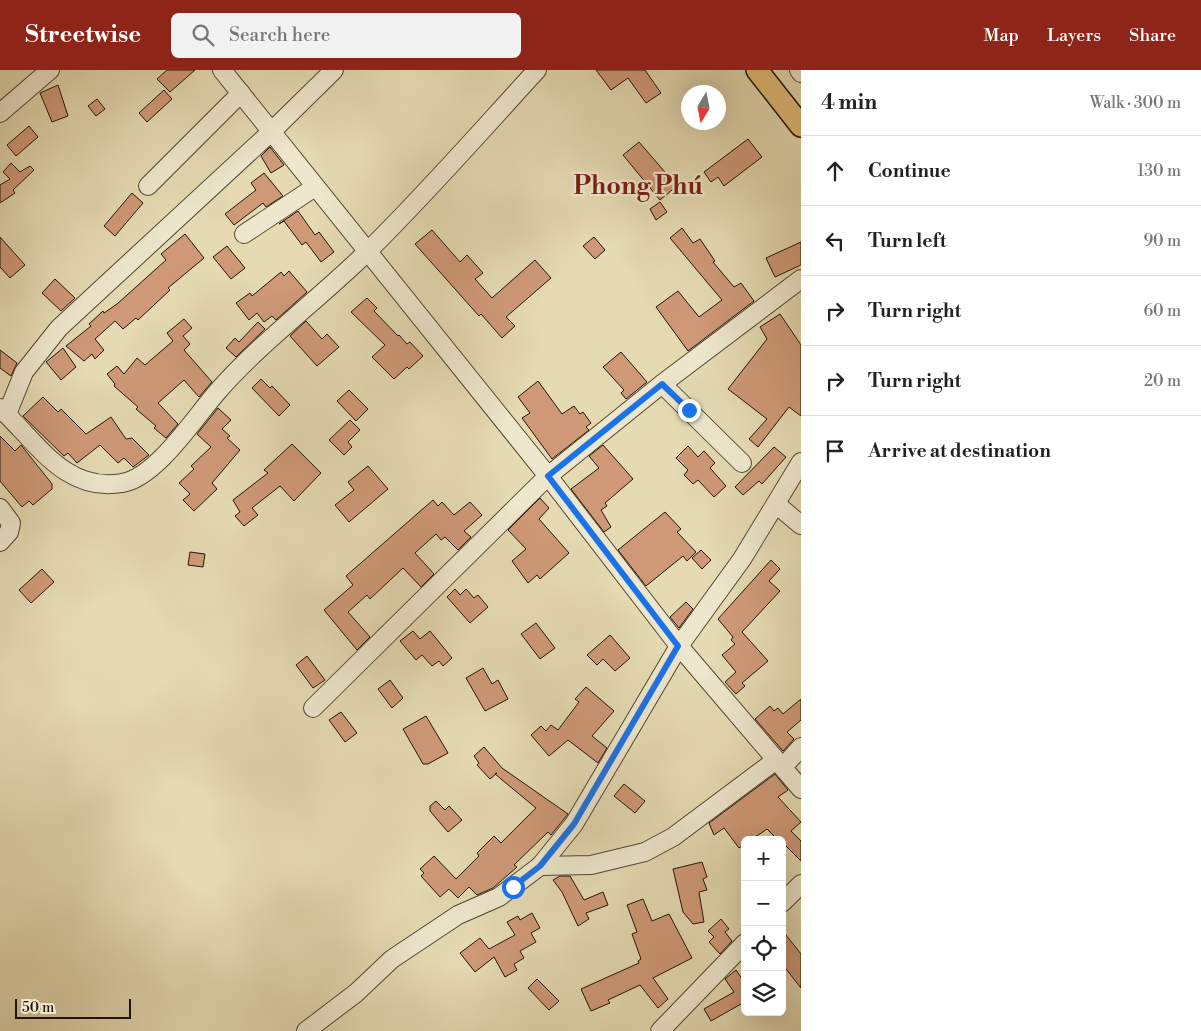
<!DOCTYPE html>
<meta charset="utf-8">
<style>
body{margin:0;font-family:"Libre Bodoni",serif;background:#f2f2f2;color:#222}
.controls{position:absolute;right:15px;bottom:15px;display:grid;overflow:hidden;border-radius:8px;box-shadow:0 5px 20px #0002}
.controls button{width:45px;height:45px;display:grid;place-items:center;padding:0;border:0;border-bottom:1px solid #e0e0e0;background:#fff;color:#222;font:25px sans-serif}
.compass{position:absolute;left:681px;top:15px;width:45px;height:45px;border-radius:50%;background:#fff;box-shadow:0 5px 20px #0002;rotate:190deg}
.scale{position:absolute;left:15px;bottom:12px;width:116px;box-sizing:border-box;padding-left:5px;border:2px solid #201505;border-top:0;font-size:14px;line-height:18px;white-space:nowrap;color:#201505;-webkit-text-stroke:4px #eee7cd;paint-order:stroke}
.stop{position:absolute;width:15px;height:15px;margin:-11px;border:4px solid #1a73e8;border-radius:50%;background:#fff}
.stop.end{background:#1a73e8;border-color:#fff;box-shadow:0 1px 5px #0008}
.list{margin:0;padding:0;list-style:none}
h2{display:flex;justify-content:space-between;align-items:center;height:65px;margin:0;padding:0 20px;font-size:21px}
h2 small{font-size:16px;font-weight:400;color:#767676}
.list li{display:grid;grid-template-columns:32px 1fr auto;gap:15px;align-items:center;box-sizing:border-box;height:70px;padding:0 20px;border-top:1px solid #e0e0e0}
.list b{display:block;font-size:19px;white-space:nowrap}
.list em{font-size:16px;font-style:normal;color:#767676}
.icon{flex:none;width:28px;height:28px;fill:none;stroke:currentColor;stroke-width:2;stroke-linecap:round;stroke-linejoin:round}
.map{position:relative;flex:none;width:801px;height:961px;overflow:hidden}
header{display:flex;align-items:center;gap:30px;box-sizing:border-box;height:70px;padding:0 25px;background:#8f2418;color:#fff}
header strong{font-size:24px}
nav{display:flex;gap:28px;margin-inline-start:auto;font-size:18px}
.search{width:350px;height:45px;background:#f2f2f2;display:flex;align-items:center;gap:12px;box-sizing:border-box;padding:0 18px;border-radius:8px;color:#767676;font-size:19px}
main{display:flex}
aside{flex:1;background:#fff}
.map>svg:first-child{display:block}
.building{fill:#cf9977;stroke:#201505}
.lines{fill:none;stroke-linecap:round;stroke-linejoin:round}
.minor-casing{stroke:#514630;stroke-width:20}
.major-casing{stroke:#201505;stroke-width:24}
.minor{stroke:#eee7cd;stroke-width:18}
.major{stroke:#e2bd79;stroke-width:21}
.route{stroke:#1a73e8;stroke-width:6}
.labels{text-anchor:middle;stroke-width:4.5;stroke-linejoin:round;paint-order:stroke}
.town-label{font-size:25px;font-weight:bold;fill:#7a1f14;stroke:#eee7cd}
</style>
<header>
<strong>Streetwise</strong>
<div class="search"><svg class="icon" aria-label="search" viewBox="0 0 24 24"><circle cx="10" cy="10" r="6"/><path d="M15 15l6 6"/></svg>Search here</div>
<nav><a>Map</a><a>Layers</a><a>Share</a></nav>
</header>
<main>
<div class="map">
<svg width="801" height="961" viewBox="0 0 801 961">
<rect width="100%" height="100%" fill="#e5dab2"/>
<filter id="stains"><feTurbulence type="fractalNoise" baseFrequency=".004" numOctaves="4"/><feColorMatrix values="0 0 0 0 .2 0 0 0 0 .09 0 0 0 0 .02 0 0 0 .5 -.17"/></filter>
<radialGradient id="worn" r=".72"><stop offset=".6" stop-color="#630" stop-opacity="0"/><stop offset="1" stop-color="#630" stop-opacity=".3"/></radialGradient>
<g class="building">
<path d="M 167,0 L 195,0 L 170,22 L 157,9 Z"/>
<path d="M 596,0 L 645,0 L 661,23 L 646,33 L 628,8 L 611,20 Z"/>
<path d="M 58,15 L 68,46 L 52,52 L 40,23 Z"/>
<path d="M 164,20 L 172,29 L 147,52 L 139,43 Z"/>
<path d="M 97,29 L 105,39 L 96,46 L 88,36 Z"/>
<path d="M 29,56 L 38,67 L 16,86 L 7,75 Z"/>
<path d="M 748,69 L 762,87 L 724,116 L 718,107 L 711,112 L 704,102 Z"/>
<path d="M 639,72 L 677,116 L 660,130 L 623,85 Z"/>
<path d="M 270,77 L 284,95 L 271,103 L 261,86 Z"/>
<path d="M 11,93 L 20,102 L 30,96 L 34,100 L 13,120 L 15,123 L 0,133 L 0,115 L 10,109 L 3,102 Z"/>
<path d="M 264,103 L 283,126 L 266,137 L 263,133 L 234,155 L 225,144 L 256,120 L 251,113 Z"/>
<path d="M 132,123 L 143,133 L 115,166 L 104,156 Z"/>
<path d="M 660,132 L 667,142 L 656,150 L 650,139 Z"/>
<path d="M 298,141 L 315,165 L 319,162 L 334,182 L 321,192 L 306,172 L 302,175 L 284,151 L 279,154 Z"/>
<path d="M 682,158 L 693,173 L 700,169 L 715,191 L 713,192 L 734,217 L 741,213 L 754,231 L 688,281 L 656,237 L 678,221 L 699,247 L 722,230 L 670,168 Z"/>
<path d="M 432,160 L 460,192 L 467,185 L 483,203 L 475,209 L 492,228 L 535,190 L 551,208 L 506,247 L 515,256 L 502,268 L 481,244 L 479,246 L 415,174 Z"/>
<path d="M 185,164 L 204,188 L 168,218 L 170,220 L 138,250 L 136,248 L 123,259 L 115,251 L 95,269 L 104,280 L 95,289 L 92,284 L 84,291 L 66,276 L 91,256 L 89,254 L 103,241 L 104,243 L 117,234 L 166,190 L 161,184 Z"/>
<path d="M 0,167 L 25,195 L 10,208 L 0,197 Z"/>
<path d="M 594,167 L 605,180 L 595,189 L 583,176 Z"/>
<path d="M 801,172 L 801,195 L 775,207 L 766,188 Z"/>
<path d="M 227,176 L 245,198 L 231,209 L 213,187 Z"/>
<path d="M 289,201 L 307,222 L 276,250 L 272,246 L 264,252 L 257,243 L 249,250 L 236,233 L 250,223 L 252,226 L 281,202 L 284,206 Z"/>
<path d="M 55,209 L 75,228 L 61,241 L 42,223 Z"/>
<path d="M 367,228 L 377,238 L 374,241 L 398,266 L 399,265 L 407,274 L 410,272 L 423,286 L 409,299 L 407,297 L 394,309 L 372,287 L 385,275 L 351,242 Z"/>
<path d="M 780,244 L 801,275 L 801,346 L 789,337 L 758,377 L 749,369 L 767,349 L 728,319 L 767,269 L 760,257 Z"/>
<path d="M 184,249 L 192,258 L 183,266 L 190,274 L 184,280 L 212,312 L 199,327 L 184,310 L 158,333 L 178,354 L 166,368 L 154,358 L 156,356 L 136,339 L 138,337 L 114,316 L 115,314 L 107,304 L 117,296 L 124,304 L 137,288 L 145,295 L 173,271 L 167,263 Z"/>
<path d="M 306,251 L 322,269 L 327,264 L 339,277 L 317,296 L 290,266 Z"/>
<path d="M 258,252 L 265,259 L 236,287 L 226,278 L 235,268 L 239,272 Z"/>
<path d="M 63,278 L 76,297 L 61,310 L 46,292 Z"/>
<path d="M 0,280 L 17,293 L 11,306 L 0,298 Z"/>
<path d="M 621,282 L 647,312 L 626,329 L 621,323 L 624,320 L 603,297 Z"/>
<path d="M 261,309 L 270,318 L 272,316 L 290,335 L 279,346 L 252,318 Z"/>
<path d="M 538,311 L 562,344 L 574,336 L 580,344 L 583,342 L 591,353 L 586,357 L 589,360 L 552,389 L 522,348 L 530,343 L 518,327 Z"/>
<path d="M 349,320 L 368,339 L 356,351 L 337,331 Z"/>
<path d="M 43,327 L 58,342 L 61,339 L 86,364 L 111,347 L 126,369 L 132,368 L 149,385 L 133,397 L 124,388 L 118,393 L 100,375 L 77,393 L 68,383 L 64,386 L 23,346 Z"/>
<path d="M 218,338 L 231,350 L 222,359 L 230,366 L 227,368 L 240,380 L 212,413 L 217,419 L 194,441 L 183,430 L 190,424 L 179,413 L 194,399 L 191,396 L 211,377 L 197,364 Z"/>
<path d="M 350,350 L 360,360 L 348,372 L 352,377 L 344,385 L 329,370 Z"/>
<path d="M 0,366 L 15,381 L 21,375 L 52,414 L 52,419 L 33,435 L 29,431 L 22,437 L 0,411 Z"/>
<path d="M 292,374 L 321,403 L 294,431 L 280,416 L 252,438 L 258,445 L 244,456 L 235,446 L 240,442 L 233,430 L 268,403 L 264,400 Z"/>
<path d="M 603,375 L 633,409 L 605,433 L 607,436 L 601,440 L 611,457 L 604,462 L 571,419 L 599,398 L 589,386 Z"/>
<path d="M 688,376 L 698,387 L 704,381 L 715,393 L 710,398 L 726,416 L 714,427 L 698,410 L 693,414 L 684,405 L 688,400 L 676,388 Z"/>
<path d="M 774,377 L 786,387 L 762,414 L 759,411 L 743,425 L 735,417 Z"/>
<path d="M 368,396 L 388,419 L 349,452 L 335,435 L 354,420 L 348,412 Z"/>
<path d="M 540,428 L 549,438 L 539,449 L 569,483 L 540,509 L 537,505 L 528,513 L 512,491 L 526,479 L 508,460 Z"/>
<path d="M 433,430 L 438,436 L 442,432 L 454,445 L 470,432 L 482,445 L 464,461 L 471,467 L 458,480 L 445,467 L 441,470 L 436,464 L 415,483 L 434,504 L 421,517 L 403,498 L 370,529 L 367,525 L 348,542 L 370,567 L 357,580 L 324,540 L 353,515 L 346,506 Z"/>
<path d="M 665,442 L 681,459 L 677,462 L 696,482 L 687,491 L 683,486 L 646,516 L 618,480 Z"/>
<path d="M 701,480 L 711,490 L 702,499 L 692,488 Z"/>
<path d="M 190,482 L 205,484 L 203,497 L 188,495 Z"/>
<path d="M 771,490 L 780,499 L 769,511 L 780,521 L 742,562 L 768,591 L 742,613 L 745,616 L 736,624 L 725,612 L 736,602 L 722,585 L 735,574 L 731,570 L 733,567 L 718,549 Z"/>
<path d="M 42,499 L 54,512 L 31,533 L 19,520 Z"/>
<path d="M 455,519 L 460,525 L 466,519 L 474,528 L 478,525 L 488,537 L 470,553 L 447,527 Z"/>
<path d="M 686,532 L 693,539 L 679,558 L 670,547 Z"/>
<path d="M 536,553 L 555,578 L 540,589 L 521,564 Z"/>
<path d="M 413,561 L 420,569 L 430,561 L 452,588 L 443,596 L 439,591 L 432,596 L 422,585 L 416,590 L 400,571 Z"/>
<path d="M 610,565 L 630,588 L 615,601 L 603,589 L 597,595 L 587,585 Z"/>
<path d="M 307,586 L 325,610 L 313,618 L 296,595 Z"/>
<path d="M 483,598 L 492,614 L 498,610 L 508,629 L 485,641 L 466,608 Z"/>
<path d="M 390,610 L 403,628 L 392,638 L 378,619 Z"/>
<path d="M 586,617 L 614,641 L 592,666 L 607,678 L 598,693 L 568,670 L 549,686 L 531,665 L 541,656 L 546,661 L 551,655 L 558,660 L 579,632 L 575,629 Z"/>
<path d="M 801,629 L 801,650 L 787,662 L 794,669 L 783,681 L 755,649 L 770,636 L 774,641 L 778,638 L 783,644 Z"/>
<path d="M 341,642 L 357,663 L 345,672 L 329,650 Z"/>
<path d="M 426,646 L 448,683 L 428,694 L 423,694 L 403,659 Z"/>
<path d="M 484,677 L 502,698 L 568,744 L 551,765 L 548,762 L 514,795 L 517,797 L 493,818 L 477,825 L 469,817 L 458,828 L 449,819 L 440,827 L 421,806 L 424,803 L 420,799 L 434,786 L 456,809 L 479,786 L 477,783 L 494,766 L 501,773 L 536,738 L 495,704 L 497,703 L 490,709 L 477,695 L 479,693 L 474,686 Z"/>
<path d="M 775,704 L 788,720 L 778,727 L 801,752 L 791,761 L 801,771 L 801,791 L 782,772 L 782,770 L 778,770 L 767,759 L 751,770 L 745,770 L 745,774 L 739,778 L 724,758 L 714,765 L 709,753 Z"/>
<path d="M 624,714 L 645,731 L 635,743 L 614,726 Z"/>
<path d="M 436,731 L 445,740 L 449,736 L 462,750 L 448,762 L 430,741 L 430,736 Z"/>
<path d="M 702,792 L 707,807 L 703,809 L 707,820 L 699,822 L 704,852 L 693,854 L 683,842 L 673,799 Z"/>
<path d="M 560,806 L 570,806 L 584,830 L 603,822 L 608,835 L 586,843 L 589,849 L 578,856 L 562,822 L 553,810 Z"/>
<path d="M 643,829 L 652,851 L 669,844 L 692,888 L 653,908 L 668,929 L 658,938 L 640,915 L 608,930 L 610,933 L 591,941 L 581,919 L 639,893 L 638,891 L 641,889 L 632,864 L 637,862 L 627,835 Z"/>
<path d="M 532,843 L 540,858 L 531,863 L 536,872 L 520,881 L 524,888 L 514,894 L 517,900 L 505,907 L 494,887 L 475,902 L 460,883 L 480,868 L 489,879 L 515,865 L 507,852 L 518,846 L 520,850 Z"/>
<path d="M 721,849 L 729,859 L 725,862 L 732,871 L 720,884 L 709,872 L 714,867 L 708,861 Z"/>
<path d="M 782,860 L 801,884 L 801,918 L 782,894 Z"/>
<path d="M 736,900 L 745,913 L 745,940 L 741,934 L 711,951 L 704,939 L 734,922 L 725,909 Z"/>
<path d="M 537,909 L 559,931 L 549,940 L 528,918 Z"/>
</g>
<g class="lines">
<defs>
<g id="minor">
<path d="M 222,0 L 548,406 L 679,576 L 801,719"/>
<path d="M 799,0 L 801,3"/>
<path d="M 0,43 L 50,0"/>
<path d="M 148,116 L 241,23"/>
<path d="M 244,164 L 315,117"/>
<path d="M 662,314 L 742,393"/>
<path d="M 0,338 C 37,372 65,423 122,413 C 156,408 195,347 218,321 C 263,270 318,230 367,182 C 426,124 481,61 537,0"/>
<path d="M 7,344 L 24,302 L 59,258 L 272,61 L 334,0"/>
<path d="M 776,434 L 801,455"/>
<path d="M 0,438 L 11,453 L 9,462 L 0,472"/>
<path d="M 313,638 L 548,406 L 662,314 L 801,209"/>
<path d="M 783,697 L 801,677"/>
<path d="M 540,796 L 591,795 L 645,782 L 673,767 L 776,690"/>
<path d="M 782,833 L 801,814"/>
<path d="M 306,961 L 356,923 L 392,889 L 458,845 L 499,827 L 540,796 L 574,754 L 679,576 L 742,489 L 801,392"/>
<path d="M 660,961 L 745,873"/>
</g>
<path id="major" d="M 757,0 L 801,56"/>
</defs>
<use href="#minor" class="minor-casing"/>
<use href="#major" class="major-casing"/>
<use href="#minor" class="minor"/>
<use href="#major" class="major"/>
</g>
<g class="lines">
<path class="route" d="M 513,817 L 540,796 L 574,754 L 678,576 L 548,406 L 662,314 L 689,340"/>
</g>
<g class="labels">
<g class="town-label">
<text x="638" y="124">Phong Phú</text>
</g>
</g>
<rect width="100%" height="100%" filter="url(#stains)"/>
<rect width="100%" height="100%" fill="url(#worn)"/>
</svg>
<div class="controls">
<button>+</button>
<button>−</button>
<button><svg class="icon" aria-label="locate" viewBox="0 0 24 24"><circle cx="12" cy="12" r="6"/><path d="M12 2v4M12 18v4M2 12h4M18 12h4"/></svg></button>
<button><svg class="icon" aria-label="layers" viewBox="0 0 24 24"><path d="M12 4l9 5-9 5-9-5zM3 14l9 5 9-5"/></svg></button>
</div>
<svg class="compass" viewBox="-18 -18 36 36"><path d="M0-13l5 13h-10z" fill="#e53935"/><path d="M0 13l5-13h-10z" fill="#767676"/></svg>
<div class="scale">50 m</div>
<div class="stop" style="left:513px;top:817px"></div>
<div class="stop end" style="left:689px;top:340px"></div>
</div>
<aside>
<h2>4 min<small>Walk · 300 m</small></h2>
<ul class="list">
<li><svg class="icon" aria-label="ahead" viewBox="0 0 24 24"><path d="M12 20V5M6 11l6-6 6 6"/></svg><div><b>Continue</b></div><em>130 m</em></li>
<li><svg class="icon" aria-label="left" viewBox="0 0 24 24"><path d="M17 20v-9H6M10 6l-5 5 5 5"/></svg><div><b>Turn left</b></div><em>90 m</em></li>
<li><svg class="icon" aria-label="right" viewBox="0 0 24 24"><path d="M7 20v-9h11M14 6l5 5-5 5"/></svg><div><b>Turn right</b></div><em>60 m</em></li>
<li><svg class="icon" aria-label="right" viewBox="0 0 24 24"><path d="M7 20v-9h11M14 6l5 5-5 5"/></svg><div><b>Turn right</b></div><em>20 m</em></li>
<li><svg class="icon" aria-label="arrive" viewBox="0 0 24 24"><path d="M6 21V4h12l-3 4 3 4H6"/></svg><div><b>Arrive at destination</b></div></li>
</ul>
</aside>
</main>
